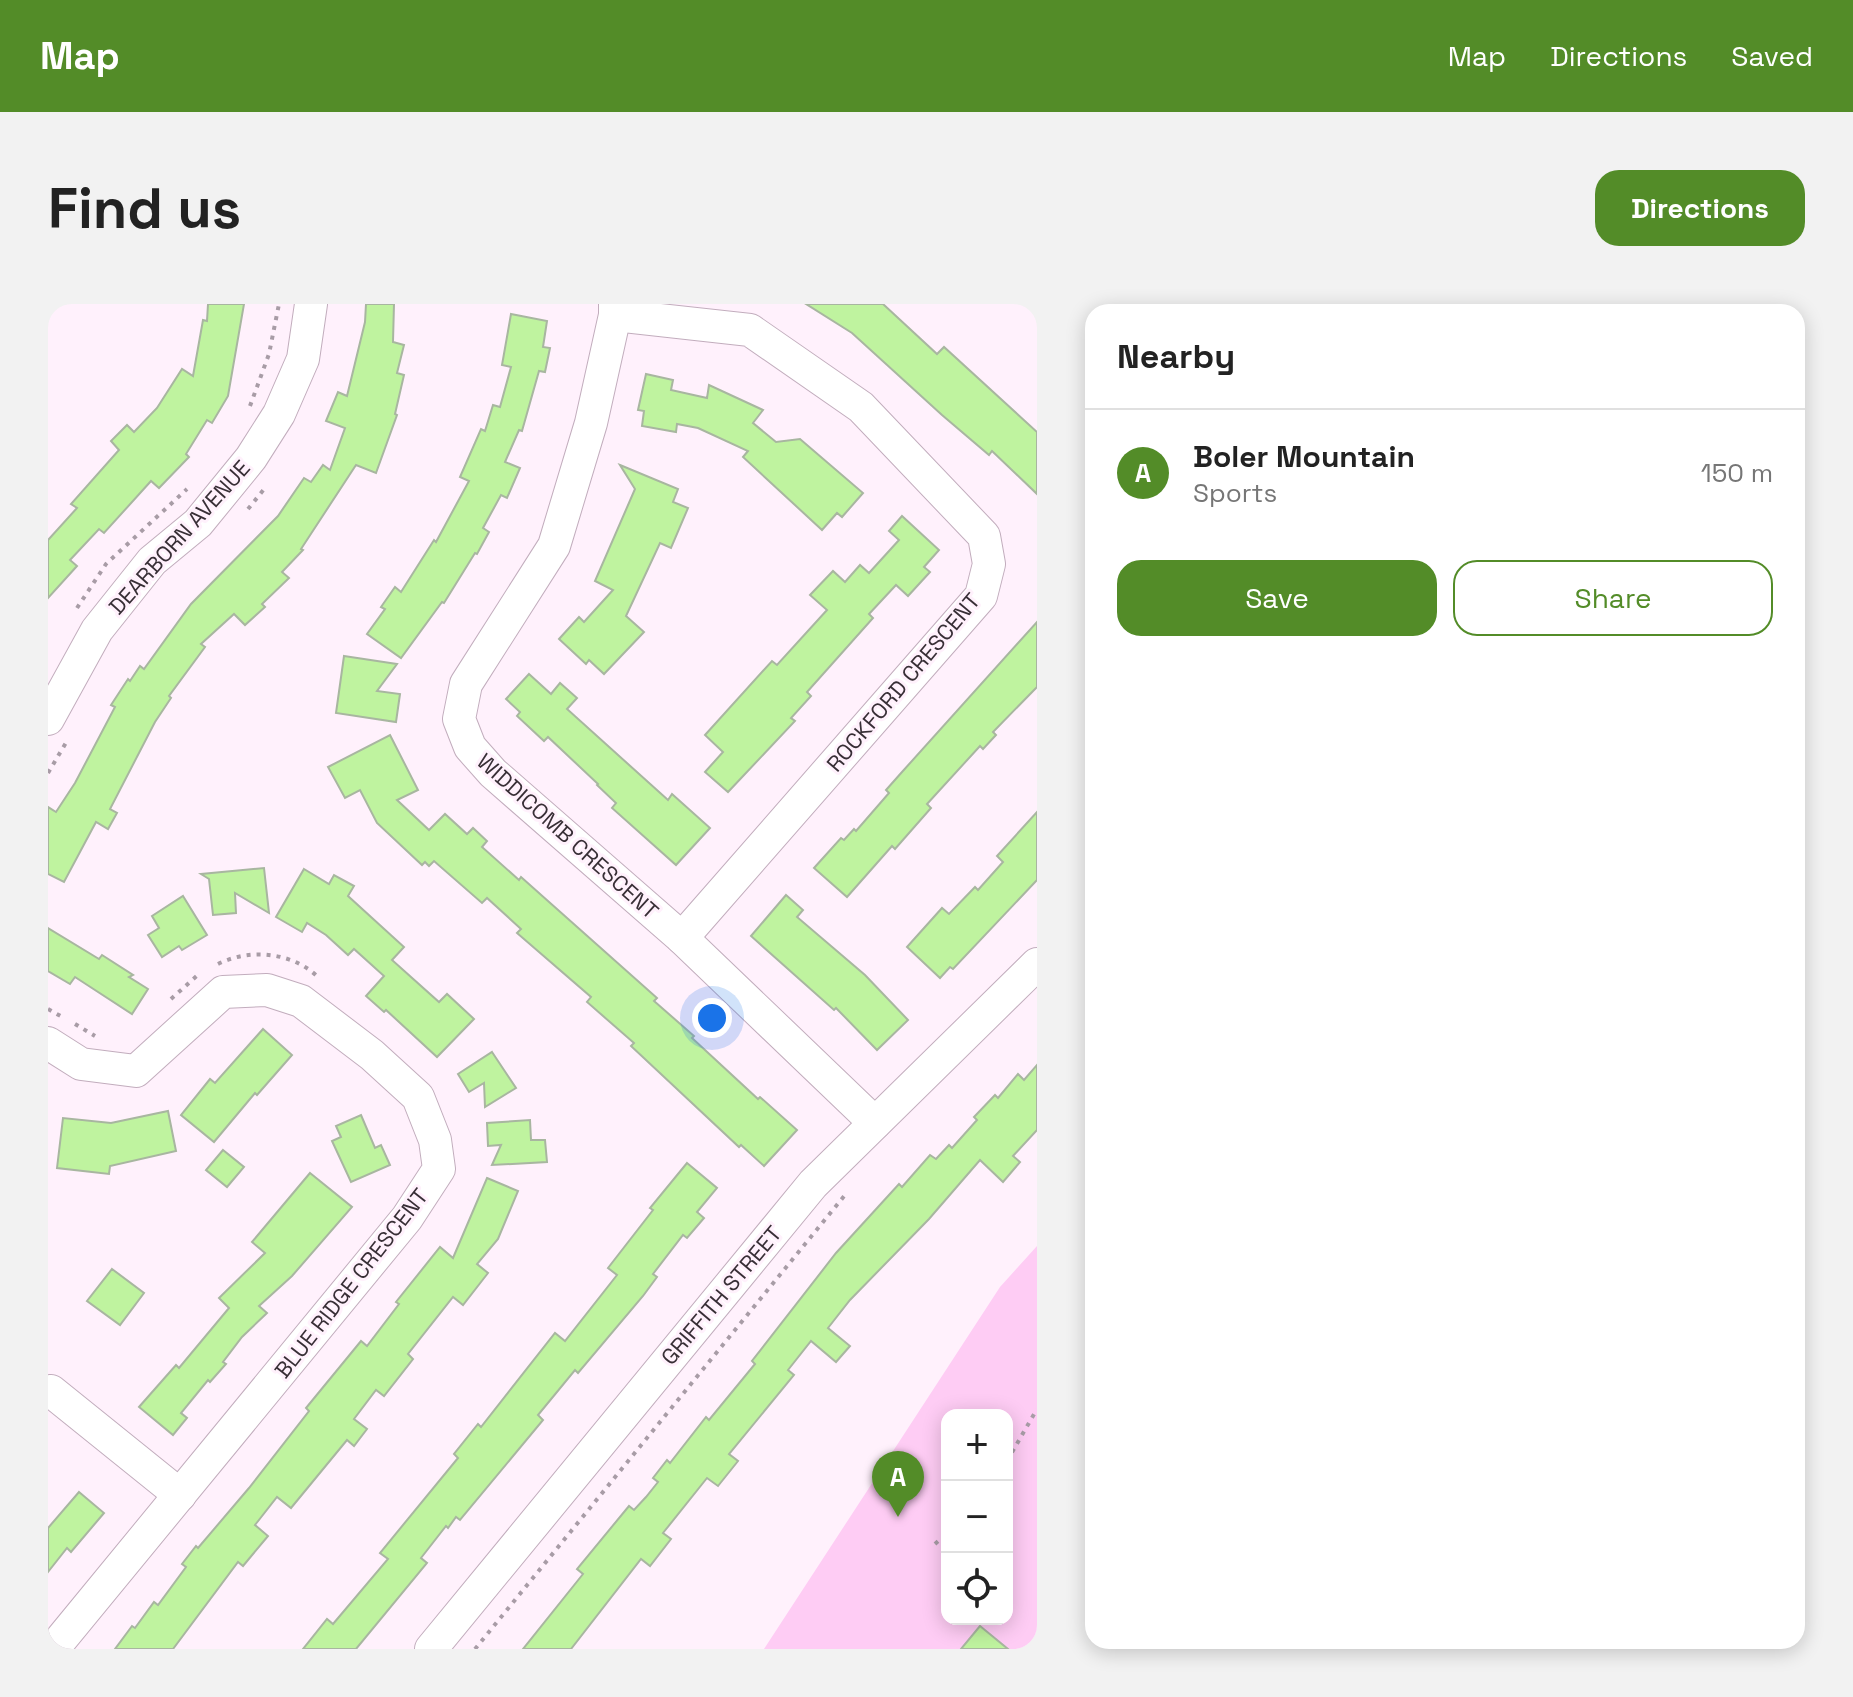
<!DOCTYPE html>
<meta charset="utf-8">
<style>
body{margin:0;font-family:"Space Grotesk",sans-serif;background:#f2f2f2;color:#222}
.controls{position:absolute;right:24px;bottom:24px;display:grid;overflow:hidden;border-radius:16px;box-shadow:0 4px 20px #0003}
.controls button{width:72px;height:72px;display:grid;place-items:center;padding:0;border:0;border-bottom:2px solid #e0e0e0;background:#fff;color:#222;font:40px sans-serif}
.you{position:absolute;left:664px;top:714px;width:28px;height:28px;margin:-20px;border:6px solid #fff;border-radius:50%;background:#1a73e8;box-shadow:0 0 0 12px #1a73e833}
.badge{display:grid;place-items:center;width:52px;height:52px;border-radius:50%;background:#538c28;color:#fff;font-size:26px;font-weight:700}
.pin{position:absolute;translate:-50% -66px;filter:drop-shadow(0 2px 4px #0008)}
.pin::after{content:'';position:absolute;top:42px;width:28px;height:24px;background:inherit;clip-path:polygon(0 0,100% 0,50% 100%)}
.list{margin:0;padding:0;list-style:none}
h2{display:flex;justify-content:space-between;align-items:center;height:104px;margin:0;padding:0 32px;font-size:34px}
h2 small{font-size:26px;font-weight:400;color:#767676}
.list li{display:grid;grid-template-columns:52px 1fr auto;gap:24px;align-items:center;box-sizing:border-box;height:128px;padding:0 32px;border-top:2px solid #e0e0e0}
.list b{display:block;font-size:30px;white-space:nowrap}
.list p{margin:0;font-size:26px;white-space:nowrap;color:#767676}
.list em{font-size:26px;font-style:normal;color:#767676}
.actions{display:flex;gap:16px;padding:24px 32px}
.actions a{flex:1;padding:18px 0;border:2px solid #538c28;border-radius:24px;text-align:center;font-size:28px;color:#538c28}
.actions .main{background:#538c28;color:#fff}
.icon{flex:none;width:44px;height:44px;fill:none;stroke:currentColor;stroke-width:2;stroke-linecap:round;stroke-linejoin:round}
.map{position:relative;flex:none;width:989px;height:1345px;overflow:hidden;border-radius:24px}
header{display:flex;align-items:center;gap:48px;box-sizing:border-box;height:112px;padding:0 40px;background:#538c28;color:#fff}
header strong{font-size:38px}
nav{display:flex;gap:44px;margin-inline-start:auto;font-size:28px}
.intro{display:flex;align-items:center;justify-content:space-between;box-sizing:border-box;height:192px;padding:0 48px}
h1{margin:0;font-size:56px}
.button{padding:20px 36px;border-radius:24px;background:#538c28;color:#fff;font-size:28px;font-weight:700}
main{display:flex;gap:48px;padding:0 48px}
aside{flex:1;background:#fff;border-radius:24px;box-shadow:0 4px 20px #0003}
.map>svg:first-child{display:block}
.green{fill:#feccf4;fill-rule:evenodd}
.building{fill:#bff39f;stroke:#a8b6a0;stroke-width:2}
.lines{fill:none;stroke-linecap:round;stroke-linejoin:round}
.minor-casing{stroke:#c2adbd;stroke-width:34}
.path{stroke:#a89ca6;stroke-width:4;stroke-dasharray:4 6;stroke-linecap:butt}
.minor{stroke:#fff;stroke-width:32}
.labels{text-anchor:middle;stroke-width:6;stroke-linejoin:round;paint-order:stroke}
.street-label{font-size:22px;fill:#382f36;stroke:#fff1fc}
</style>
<header>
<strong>Map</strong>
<nav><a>Map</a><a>Directions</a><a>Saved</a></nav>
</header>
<div class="intro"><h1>Find us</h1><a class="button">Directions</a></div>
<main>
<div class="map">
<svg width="989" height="1345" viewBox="0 0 989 1345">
<rect width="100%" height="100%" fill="#fff1fc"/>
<path class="green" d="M 989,942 L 989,1345 L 716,1345 L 952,983 ZM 899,1111 L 959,1111 L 959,1315 L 899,1315 Z"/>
<g class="building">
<path d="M 160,0 L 196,0 L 180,92 L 164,119 L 159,116 L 138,150 L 141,153 L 111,184 L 103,177 L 56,229 L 51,225 L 22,256 L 29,262 L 0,294 L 0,236 L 29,204 L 23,200 L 71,146 L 63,137 L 79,121 L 86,128 L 109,104 L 134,65 L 145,72 L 155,16 L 159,17 Z"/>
<path d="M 318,0 L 346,0 L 345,38 L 356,41 L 349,69 L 356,71 L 347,110 L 349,111 L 328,169 L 308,161 L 253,245 L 255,246 L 234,268 L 241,274 L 214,300 L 217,303 L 197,321 L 186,310 L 153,340 L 157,343 L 121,392 L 123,394 L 107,418 L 62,505 L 69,509 L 60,525 L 48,518 L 16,578 L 0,570 L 0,503 L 8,508 L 27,479 L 67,403 L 63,401 L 80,375 L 82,377 L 92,362 L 96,365 L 143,300 L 230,212 L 256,174 L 263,178 L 275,161 L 282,166 L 297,124 L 278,117 L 290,88 L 299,92 L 317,18 Z"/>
<path d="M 758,0 L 835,0 L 889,50 L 896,43 L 989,128 L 989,190 L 944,147 L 941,151 L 894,111 L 804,29 Z"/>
<path d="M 463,10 L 499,17 L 495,43 L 502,44 L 497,68 L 491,67 L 474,127 L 471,126 L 457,158 L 472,164 L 459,194 L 453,191 L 435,224 L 441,228 L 429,250 L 427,249 L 396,299 L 394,298 L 353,354 L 319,330 L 337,305 L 333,303 L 347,283 L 353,288 L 386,236 L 388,238 L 421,177 L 412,173 L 433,125 L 437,127 L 445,101 L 452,103 L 463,63 L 454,61 Z"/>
<path d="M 598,70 L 625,76 L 623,86 L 659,94 L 661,81 L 715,106 L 705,119 L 728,138 L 752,135 L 815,189 L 794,213 L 789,209 L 774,226 L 695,153 L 700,147 L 650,124 L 629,120 L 628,128 L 594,122 L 596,107 L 590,106 Z"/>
<path d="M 572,161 L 630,185 L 625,198 L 640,204 L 623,244 L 612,239 L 578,312 L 596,328 L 556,370 L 541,356 L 538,360 L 511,335 L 531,313 L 536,318 L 565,286 L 547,277 L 587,185 Z"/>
<path d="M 854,212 L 891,246 L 876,263 L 882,268 L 860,292 L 848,281 L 821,310 L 825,314 L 759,388 L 763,392 L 743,414 L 747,417 L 680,488 L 657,468 L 675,448 L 657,431 L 724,357 L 729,361 L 779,306 L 762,291 L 785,267 L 797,278 L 812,261 L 821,269 L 851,236 L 841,227 Z"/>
<path d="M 989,318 L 989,383 L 945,428 L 948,431 L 935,445 L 932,442 L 879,500 L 883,504 L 847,545 L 844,542 L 799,593 L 766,564 L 793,534 L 796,536 L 806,525 L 808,527 L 841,489 L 838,486 L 854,468 Z"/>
<path d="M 296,352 L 349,360 L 329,387 L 352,390 L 348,418 L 288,409 Z"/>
<path d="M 481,370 L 503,390 L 512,379 L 529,394 L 519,405 L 620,496 L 624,490 L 662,524 L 628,561 L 564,504 L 568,499 L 549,481 L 550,480 L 500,433 L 496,437 L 469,412 L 472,408 L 458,395 Z"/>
<path d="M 342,431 L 370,486 L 349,496 L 381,526 L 397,510 L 419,530 L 425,524 L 439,537 L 434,543 L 471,576 L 473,573 L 609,694 L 606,697 L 646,732 L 644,734 L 710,795 L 712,793 L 749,826 L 716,862 L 693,841 L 691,843 L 583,742 L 586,739 L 539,698 L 543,693 L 469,629 L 473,625 L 439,594 L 434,599 L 386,557 L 381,562 L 377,558 L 374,561 L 329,519 L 312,486 L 297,494 L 280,463 Z"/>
<path d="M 989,508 L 989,576 L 905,665 L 902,663 L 892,674 L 859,643 L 894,604 L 901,610 L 927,583 L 930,586 L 955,558 L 949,552 Z"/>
<path d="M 216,564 L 221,609 L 187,589 L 188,609 L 165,611 L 161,575 L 153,570 Z"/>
<path d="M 256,565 L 281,580 L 286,571 L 306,582 L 300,592 L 356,643 L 344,656 L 391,698 L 399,690 L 426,715 L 389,753 L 338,706 L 336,708 L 318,692 L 336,672 L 306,645 L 300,651 L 278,631 L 259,619 L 254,628 L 228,613 Z"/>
<path d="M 738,591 L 755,606 L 749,613 L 817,671 L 860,716 L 829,746 L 788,704 L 786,706 L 703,632 Z"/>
<path d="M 135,592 L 159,631 L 134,646 L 131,642 L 114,653 L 100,631 L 111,624 L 104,612 Z"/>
<path d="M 0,624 L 51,655 L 54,651 L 85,671 L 81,673 L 100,685 L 84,710 L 27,673 L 22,680 L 0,667 Z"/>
<path d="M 215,725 L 244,751 L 209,791 L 207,789 L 166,838 L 133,811 L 162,775 L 167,779 Z"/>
<path d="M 444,748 L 468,784 L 437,803 L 436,779 L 421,788 L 410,770 Z"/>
<path d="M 989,761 L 989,826 L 965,852 L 972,858 L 955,878 L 932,856 L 881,915 L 802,996 L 780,1024 L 802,1042 L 788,1058 L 763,1037 L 740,1066 L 746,1071 L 681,1150 L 690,1157 L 670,1182 L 659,1174 L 615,1229 L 623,1235 L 602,1262 L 593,1255 L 523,1345 L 475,1345 L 535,1270 L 529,1265 L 581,1202 L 586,1206 L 598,1193 L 610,1178 L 605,1174 L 619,1156 L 622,1159 L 658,1113 L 661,1116 L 707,1060 L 704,1057 L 788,949 L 851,880 L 854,883 L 882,851 L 888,855 L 901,841 L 904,844 L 929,816 L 926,813 L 947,791 L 950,794 L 970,770 L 976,776 Z"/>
<path d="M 120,807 L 128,847 L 62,862 L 61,870 L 9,864 L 15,814 L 63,819 Z"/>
<path d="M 313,811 L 327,844 L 333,841 L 342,861 L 303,878 L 284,837 L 293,833 L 288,822 Z"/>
<path d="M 482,816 L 483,836 L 497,836 L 499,858 L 444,861 L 453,841 L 440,842 L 439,819 Z"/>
<path d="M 175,846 L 196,863 L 179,883 L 158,866 Z"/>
<path d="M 639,859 L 669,884 L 649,908 L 656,914 L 639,934 L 635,931 L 605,970 L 609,973 L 595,992 L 530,1069 L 527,1066 L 490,1111 L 495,1116 L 412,1216 L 408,1213 L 400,1224 L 398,1222 L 373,1254 L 379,1259 L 308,1345 L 255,1345 L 279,1315 L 285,1320 L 340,1255 L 332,1249 L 410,1154 L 406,1150 L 430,1120 L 433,1123 L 507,1029 L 517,1037 L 569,971 L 560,964 L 605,906 L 602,904 Z"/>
<path d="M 262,869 L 304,903 L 244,972 L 211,1002 L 219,1009 L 194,1033 L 175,1058 L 178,1060 L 162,1078 L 160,1076 L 133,1109 L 139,1114 L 125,1131 L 91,1103 L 128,1061 L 131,1064 L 181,1004 L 171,994 L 217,949 L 204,938 Z"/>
<path d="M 439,874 L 470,887 L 450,935 L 429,960 L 440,969 L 415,1001 L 405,993 L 360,1050 L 365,1055 L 336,1092 L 328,1086 L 306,1115 L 319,1125 L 306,1142 L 299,1136 L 243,1204 L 229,1193 L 207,1221 L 220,1232 L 195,1262 L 190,1258 L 125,1345 L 67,1345 L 84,1322 L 87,1324 L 106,1298 L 110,1301 L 138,1263 L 134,1260 L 148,1242 L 150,1244 L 201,1184 L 261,1107 L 258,1104 L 313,1037 L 319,1042 L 351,1000 L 348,998 L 392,943 L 405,954 Z"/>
<path d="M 64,965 L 96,989 L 72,1021 L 39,997 Z"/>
<path d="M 31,1188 L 56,1209 L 23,1248 L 19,1244 L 0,1268 L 0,1224 Z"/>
<path d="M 932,1322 L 960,1345 L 913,1345 Z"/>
</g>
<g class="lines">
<defs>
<g id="minor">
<path d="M 567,0 L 567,11 L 543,119 L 506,242 L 418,380 L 411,415 L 422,443 L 445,469 L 634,634 L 827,819"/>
<path d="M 567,11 L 702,26 L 813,103 L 936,232 L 941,260 L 933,292 L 634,634"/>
<path d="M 0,415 L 49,326 L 104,257 L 150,219 L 203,154 L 231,110 L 255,55 L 263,0"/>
<path d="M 0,739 L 33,760 L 88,767 L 175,688 L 219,686 L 253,697 L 324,751 L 370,793 L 387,836 L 391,865 L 359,914 L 5,1345"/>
<path d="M 3,1087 L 132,1191"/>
<path d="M 383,1345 L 765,880 L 989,660"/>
</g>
</defs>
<use href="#minor" class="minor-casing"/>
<g class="path">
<path d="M 202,102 L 221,50 L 231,0"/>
<path d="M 200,205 L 217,184"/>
<path d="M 29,304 L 58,260 L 139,185"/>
<path d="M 0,469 L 19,437"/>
<path d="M 170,660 C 202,644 244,648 270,673"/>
<path d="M 123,695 L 152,669"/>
<path d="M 0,705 L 16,714"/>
<path d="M 27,720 L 47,732"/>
<path d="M 959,1157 L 989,1105"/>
<path d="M 887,1240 L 899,1229"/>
<path d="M 427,1345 L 797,891"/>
</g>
<use href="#minor" class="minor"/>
</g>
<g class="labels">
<g class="street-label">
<text transform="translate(131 233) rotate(-48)" y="8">DEARBORN AVENUE</text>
<text transform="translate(855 378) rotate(-50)" y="8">ROCKFORD CRESCENT</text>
<text transform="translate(520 532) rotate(42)" y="8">WIDDICOMB CRESCENT</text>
<text transform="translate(303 979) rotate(-52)" y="8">BLUE RIDGE CRESCENT</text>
<text transform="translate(673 991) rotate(-50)" y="8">GRIFFITH STREET</text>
</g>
</g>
</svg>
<div class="controls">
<button>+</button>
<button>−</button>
<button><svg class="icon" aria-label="locate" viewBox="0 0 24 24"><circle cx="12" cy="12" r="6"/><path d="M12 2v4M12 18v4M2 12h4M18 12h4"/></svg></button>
</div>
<div class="you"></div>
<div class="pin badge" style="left:850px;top:1213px">A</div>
</div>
<aside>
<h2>Nearby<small></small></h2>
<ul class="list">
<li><span class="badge">A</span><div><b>Boler Mountain</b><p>Sports</p></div><em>150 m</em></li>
</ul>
<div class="actions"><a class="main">Save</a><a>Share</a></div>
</aside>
</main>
